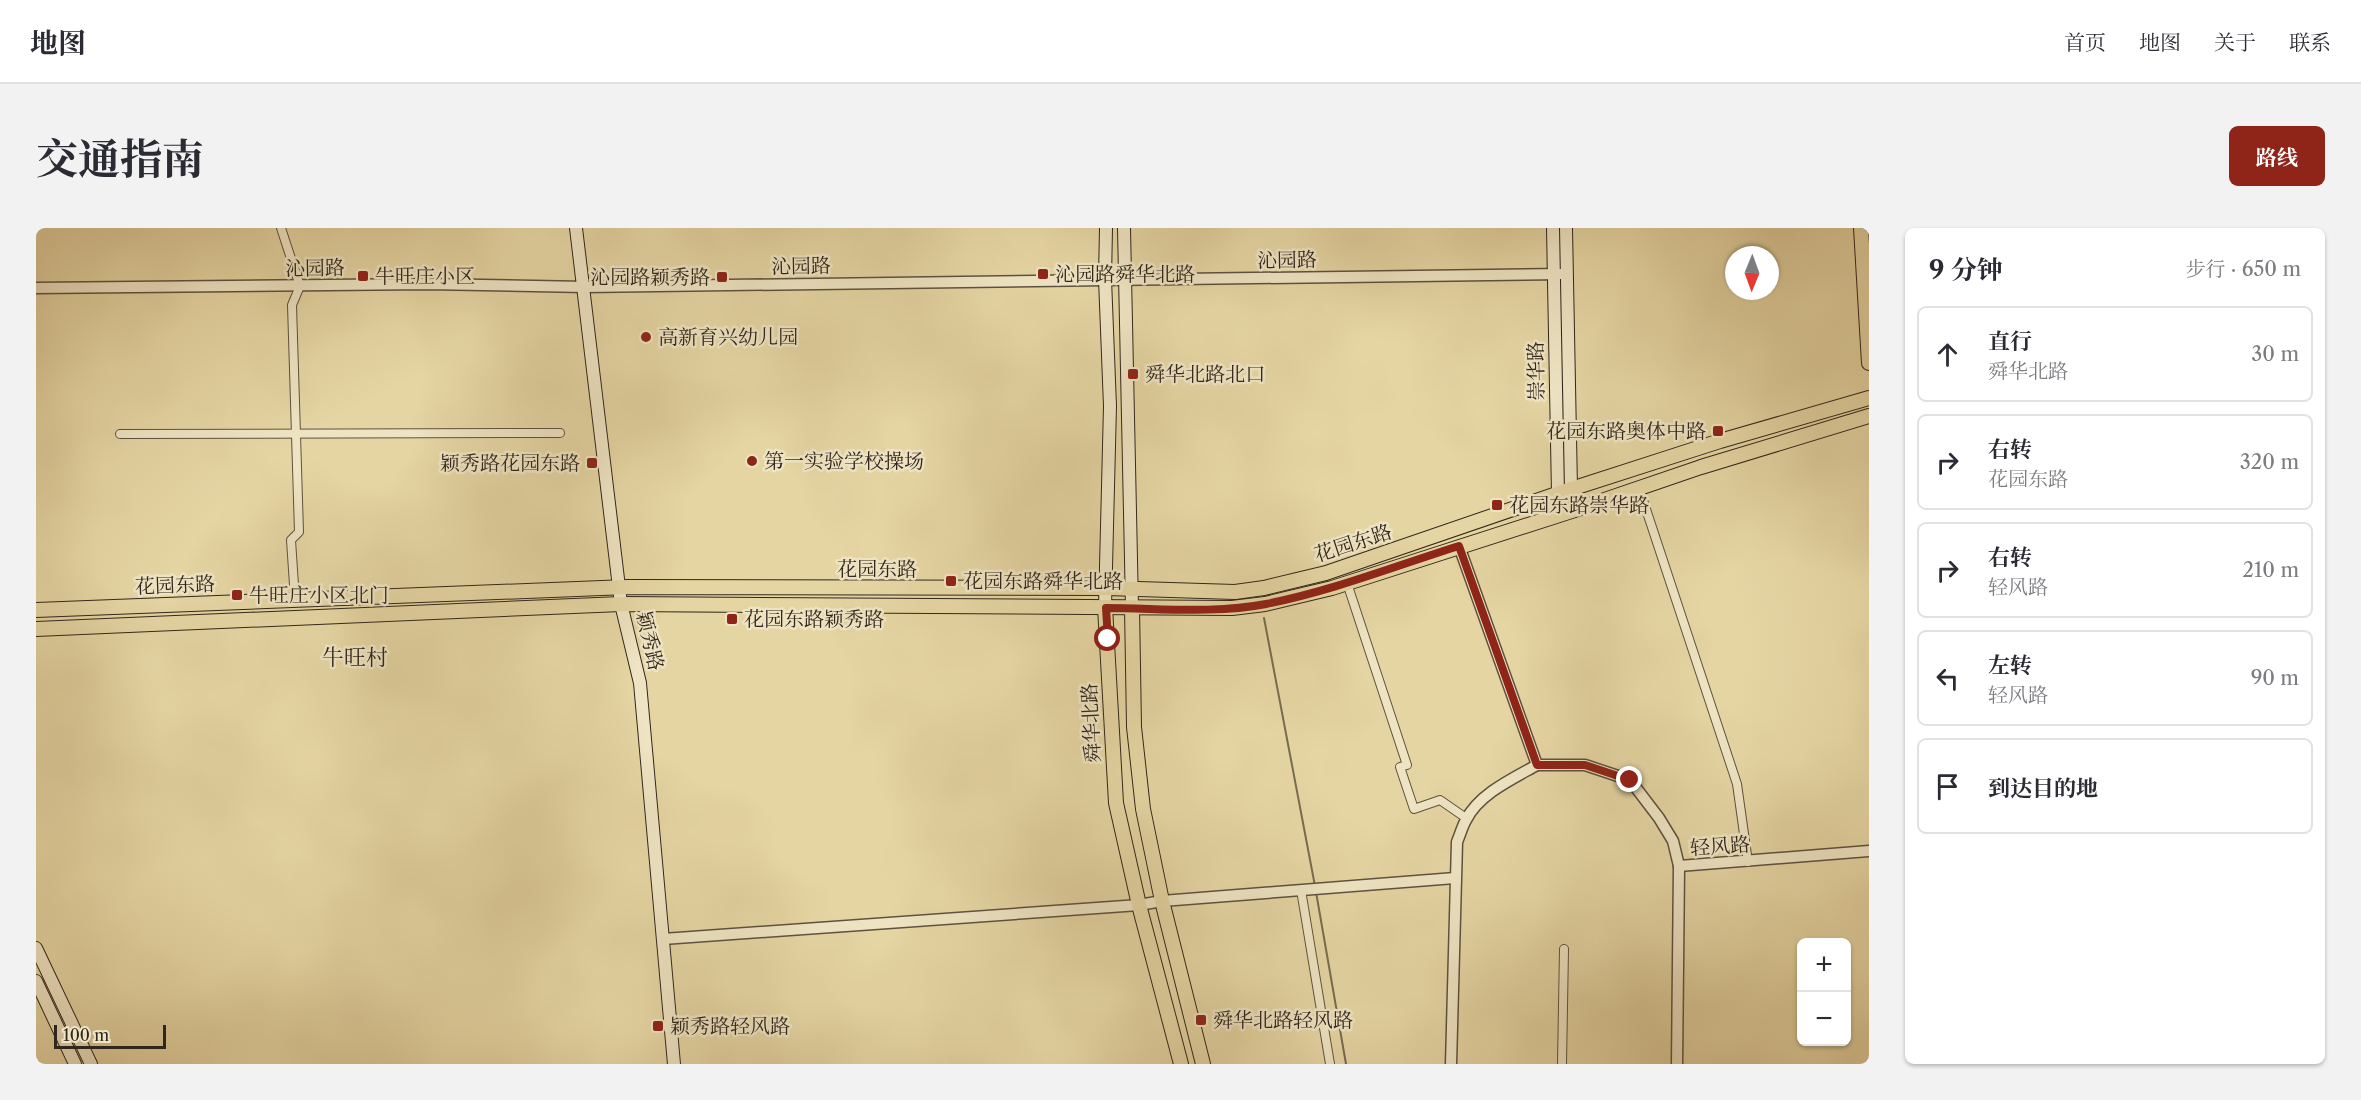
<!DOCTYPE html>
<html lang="zh">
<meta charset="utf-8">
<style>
body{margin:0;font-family:"Libre Caslon Text","Noto Serif SC",serif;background:#f2f2f3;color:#2b2b33}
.controls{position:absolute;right:18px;bottom:18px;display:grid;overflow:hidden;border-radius:9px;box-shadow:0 2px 4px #0004}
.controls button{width:54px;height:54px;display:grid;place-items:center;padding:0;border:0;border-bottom:2px solid #e1e1e2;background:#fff;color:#2b2b33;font:30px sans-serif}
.compass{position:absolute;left:1689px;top:18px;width:54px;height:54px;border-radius:50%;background:#fff;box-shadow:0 2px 4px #0004;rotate:181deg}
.scale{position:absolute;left:18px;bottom:15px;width:112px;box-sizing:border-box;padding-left:6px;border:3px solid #31261c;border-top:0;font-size:16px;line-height:21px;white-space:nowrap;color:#31261c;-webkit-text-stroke:4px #eee4c3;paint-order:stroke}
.stop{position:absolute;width:18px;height:18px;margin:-14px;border:4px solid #8f2418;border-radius:50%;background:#fff}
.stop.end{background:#8f2418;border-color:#fff;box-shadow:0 2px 6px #0008}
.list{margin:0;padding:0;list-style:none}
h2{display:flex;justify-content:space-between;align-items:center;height:78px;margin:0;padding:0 24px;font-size:26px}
h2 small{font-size:20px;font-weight:400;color:#7c7c81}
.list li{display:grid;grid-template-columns:39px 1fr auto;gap:18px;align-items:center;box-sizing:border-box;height:96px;margin:0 12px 12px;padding:0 12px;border:2px solid #e1e1e2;border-radius:9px}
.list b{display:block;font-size:22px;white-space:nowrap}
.list p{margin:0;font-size:20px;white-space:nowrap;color:#7c7c81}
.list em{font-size:20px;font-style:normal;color:#7c7c81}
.icon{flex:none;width:33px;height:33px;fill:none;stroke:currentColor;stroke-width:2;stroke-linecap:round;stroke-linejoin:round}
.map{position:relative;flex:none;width:1833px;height:836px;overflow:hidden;border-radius:9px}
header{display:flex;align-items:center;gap:36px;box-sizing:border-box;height:84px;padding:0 30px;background:#fff;border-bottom:2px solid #e1e1e2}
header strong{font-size:28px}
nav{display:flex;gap:33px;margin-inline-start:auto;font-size:21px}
.intro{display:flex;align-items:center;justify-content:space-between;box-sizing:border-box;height:144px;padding:0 36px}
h1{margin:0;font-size:42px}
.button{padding:15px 27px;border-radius:9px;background:#8f2418;color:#fff;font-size:21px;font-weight:700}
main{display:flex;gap:36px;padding:0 36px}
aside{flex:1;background:#fff;border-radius:9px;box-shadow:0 2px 4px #0004}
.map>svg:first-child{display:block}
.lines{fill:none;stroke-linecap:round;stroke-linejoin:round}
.stream{stroke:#786c51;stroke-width:2}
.minor-casing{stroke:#5e523e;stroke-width:10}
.tertiary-casing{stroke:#5e523e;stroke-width:13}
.secondary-casing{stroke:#31261c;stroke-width:14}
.primary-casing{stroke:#31261c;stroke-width:16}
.minor{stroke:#eee4c3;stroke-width:8}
.tertiary{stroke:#eee4c3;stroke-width:10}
.secondary{stroke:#eee4c3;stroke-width:12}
.primary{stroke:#e5d5a3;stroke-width:14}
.route{stroke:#8f2418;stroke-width:8}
.poi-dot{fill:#8f2418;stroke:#eee4c3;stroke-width:2}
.labels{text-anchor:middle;stroke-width:5;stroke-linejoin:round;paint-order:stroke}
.street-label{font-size:20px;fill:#31261c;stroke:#eee4c3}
.poi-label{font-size:20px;fill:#31261c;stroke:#eee4c3;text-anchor:start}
.quarter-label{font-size:22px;fill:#31261c;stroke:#eee4c3}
</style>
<header>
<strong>地图</strong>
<nav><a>首页</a><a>地图</a><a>关于</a><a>联系</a></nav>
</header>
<div class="intro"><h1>交通指南</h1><a class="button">路线</a></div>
<main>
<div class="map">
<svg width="1833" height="836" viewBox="0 0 1833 836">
<rect width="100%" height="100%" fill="#e5d5a3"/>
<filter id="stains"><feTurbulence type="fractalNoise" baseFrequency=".00333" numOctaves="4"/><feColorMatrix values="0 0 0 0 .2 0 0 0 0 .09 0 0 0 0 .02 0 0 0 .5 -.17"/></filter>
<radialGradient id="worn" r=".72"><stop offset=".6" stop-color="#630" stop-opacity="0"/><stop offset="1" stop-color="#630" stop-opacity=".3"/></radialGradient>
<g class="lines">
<g class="stream">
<path d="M 1228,390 L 1279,658"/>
<path d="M 1280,664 L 1310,836"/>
</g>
<defs>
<g id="minor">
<path d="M 245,0 L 264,58 L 256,77 L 263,304 L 255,312 L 259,372"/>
<path d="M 84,206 L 524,205"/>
<path d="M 1603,260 L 1701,556 L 1712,634"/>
<path d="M 1311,355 L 1371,537 L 1364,539 L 1378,581 L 1404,572 L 1430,590"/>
<path d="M 1265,662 L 1294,836"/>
<path d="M 1526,836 L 1528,721"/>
</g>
<g id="tertiary">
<path d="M 0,60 L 391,56 L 549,59 L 1527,46"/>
<path d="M 1423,318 L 1501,537 L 1549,537 L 1594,552 L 1623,590 L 1637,613 L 1643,638 L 1833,623"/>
<path d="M 627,711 L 1103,677 L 1126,673 L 1419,650"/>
<path d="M 1415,836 L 1421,614 C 1424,607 1426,599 1430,592 C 1443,566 1476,551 1501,537"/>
<path d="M 1641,836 L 1643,638"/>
</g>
<g id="secondary">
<path d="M 540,0 L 585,376 L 604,455 L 638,836"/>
<path d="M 1088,0 L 1096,379"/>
<path d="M 1517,0 L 1522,266 L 1529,285"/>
<path d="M 1530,0 L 1535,261 L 1542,281"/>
<path d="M 1069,379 L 1074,178 L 1069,51 L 1070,0"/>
<path d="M 0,720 L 55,836"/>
<path d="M 0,753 L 39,836"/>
</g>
<g id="primary">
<path d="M 1825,0 L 1833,135"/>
<path d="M 1069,379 L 1080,575 L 1103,677 L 1145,836"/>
<path d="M 1096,379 L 1098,499 L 1107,581 L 1126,673 L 1167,836"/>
<path d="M 0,382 L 591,359 L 1070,360 L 1199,364 L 1228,360 L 1290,345 L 1535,261 L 1684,213 L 1833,170"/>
<path d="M 0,401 L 585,376 L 1196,380 L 1229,376 L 1296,360 L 1542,281 L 1665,239 L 1833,188"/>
</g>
</defs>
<use href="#minor" class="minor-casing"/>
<use href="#tertiary" class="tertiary-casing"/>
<use href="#secondary" class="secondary-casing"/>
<use href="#primary" class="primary-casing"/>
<use href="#minor" class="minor"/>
<use href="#tertiary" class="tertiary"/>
<use href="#secondary" class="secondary"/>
<use href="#primary" class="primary"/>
</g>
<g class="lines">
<path class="route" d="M 1072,411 L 1070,380 C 1122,380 1178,386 1230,376 C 1296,363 1359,338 1423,318 L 1501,537 L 1549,537 L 1594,552"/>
</g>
<g class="poi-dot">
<rect x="1001" y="40" width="12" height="12" rx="3"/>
<rect x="321" y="42" width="12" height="12" rx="3"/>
<rect x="680" y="43" width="12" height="12" rx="3"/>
<circle cx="610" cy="109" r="6"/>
<rect x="1091" y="140" width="12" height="12" rx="3"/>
<rect x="1676" y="197" width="12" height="12" rx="3"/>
<circle cx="716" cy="233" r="6"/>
<rect x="550" y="229" width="12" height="12" rx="3"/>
<rect x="1455" y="271" width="12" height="12" rx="3"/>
<rect x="909" y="347" width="12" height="12" rx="3"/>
<rect x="195" y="361" width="12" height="12" rx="3"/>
<rect x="690" y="385" width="12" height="12" rx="3"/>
<rect x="1159" y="786" width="12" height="12" rx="3"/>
<rect x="616" y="792" width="12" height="12" rx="3"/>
</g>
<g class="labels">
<g class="street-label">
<text transform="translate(1251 32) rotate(-1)" y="7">沁园路</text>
<text transform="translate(765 38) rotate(-1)" y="7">沁园路</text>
<text transform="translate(279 40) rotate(-1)" y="7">沁园路</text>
<text transform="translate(1500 143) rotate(-91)" y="7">崇华路</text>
<text transform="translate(1317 315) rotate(-18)" y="7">花园东路</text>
<text x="841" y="348">花园东路</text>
<text transform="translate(139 357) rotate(-2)" y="7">花园东路</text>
<text transform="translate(614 413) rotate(77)" y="7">颖秀路</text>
<text transform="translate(1055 495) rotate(-93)" y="7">舜华北路</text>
<text transform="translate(1684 618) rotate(-4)" y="7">轻风路</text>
</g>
<g class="poi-label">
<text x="1019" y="53">沁园路舜华北路</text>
<text x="339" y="55">牛旺庄小区</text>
<text x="674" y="56" text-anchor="end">沁园路颖秀路</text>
<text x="622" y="116">高新育兴幼儿园</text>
<text x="1109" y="153">舜华北路北口</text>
<text x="1670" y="210" text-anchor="end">花园东路奥体中路</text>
<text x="728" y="240">第一实验学校操场</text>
<text x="544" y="242" text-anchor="end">颖秀路花园东路</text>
<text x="1473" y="284">花园东路崇华路</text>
<text x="927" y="360">花园东路舜华北路</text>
<text x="213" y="374">牛旺庄小区北门</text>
<text x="708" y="398">花园东路颖秀路</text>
<text x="1177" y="799">舜华北路轻风路</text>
<text x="634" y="805">颖秀路轻风路</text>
</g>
<g class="quarter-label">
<text x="319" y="437">牛旺村</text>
</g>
</g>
<rect width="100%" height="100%" filter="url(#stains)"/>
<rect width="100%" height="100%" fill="url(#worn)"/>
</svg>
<div class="controls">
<button>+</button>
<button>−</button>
</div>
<svg class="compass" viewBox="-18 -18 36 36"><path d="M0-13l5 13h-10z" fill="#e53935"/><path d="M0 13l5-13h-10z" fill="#7c7c81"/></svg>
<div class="scale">100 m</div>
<div class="stop" style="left:1072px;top:411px"></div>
<div class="stop end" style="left:1594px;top:552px"></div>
</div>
<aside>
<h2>9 分钟<small>步行 · 650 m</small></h2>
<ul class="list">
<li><svg class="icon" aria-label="ahead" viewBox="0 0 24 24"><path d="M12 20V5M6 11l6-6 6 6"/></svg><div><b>直行</b><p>舜华北路</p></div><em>30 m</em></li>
<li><svg class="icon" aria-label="right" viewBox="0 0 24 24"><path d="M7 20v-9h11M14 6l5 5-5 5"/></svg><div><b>右转</b><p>花园东路</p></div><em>320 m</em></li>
<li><svg class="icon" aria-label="right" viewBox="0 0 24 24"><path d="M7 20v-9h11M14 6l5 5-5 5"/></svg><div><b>右转</b><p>轻风路</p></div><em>210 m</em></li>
<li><svg class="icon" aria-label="left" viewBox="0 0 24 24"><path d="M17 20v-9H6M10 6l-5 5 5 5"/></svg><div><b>左转</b><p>轻风路</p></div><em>90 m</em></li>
<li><svg class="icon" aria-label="arrive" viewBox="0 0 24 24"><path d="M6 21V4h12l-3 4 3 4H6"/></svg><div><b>到达目的地</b></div></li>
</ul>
</aside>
</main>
